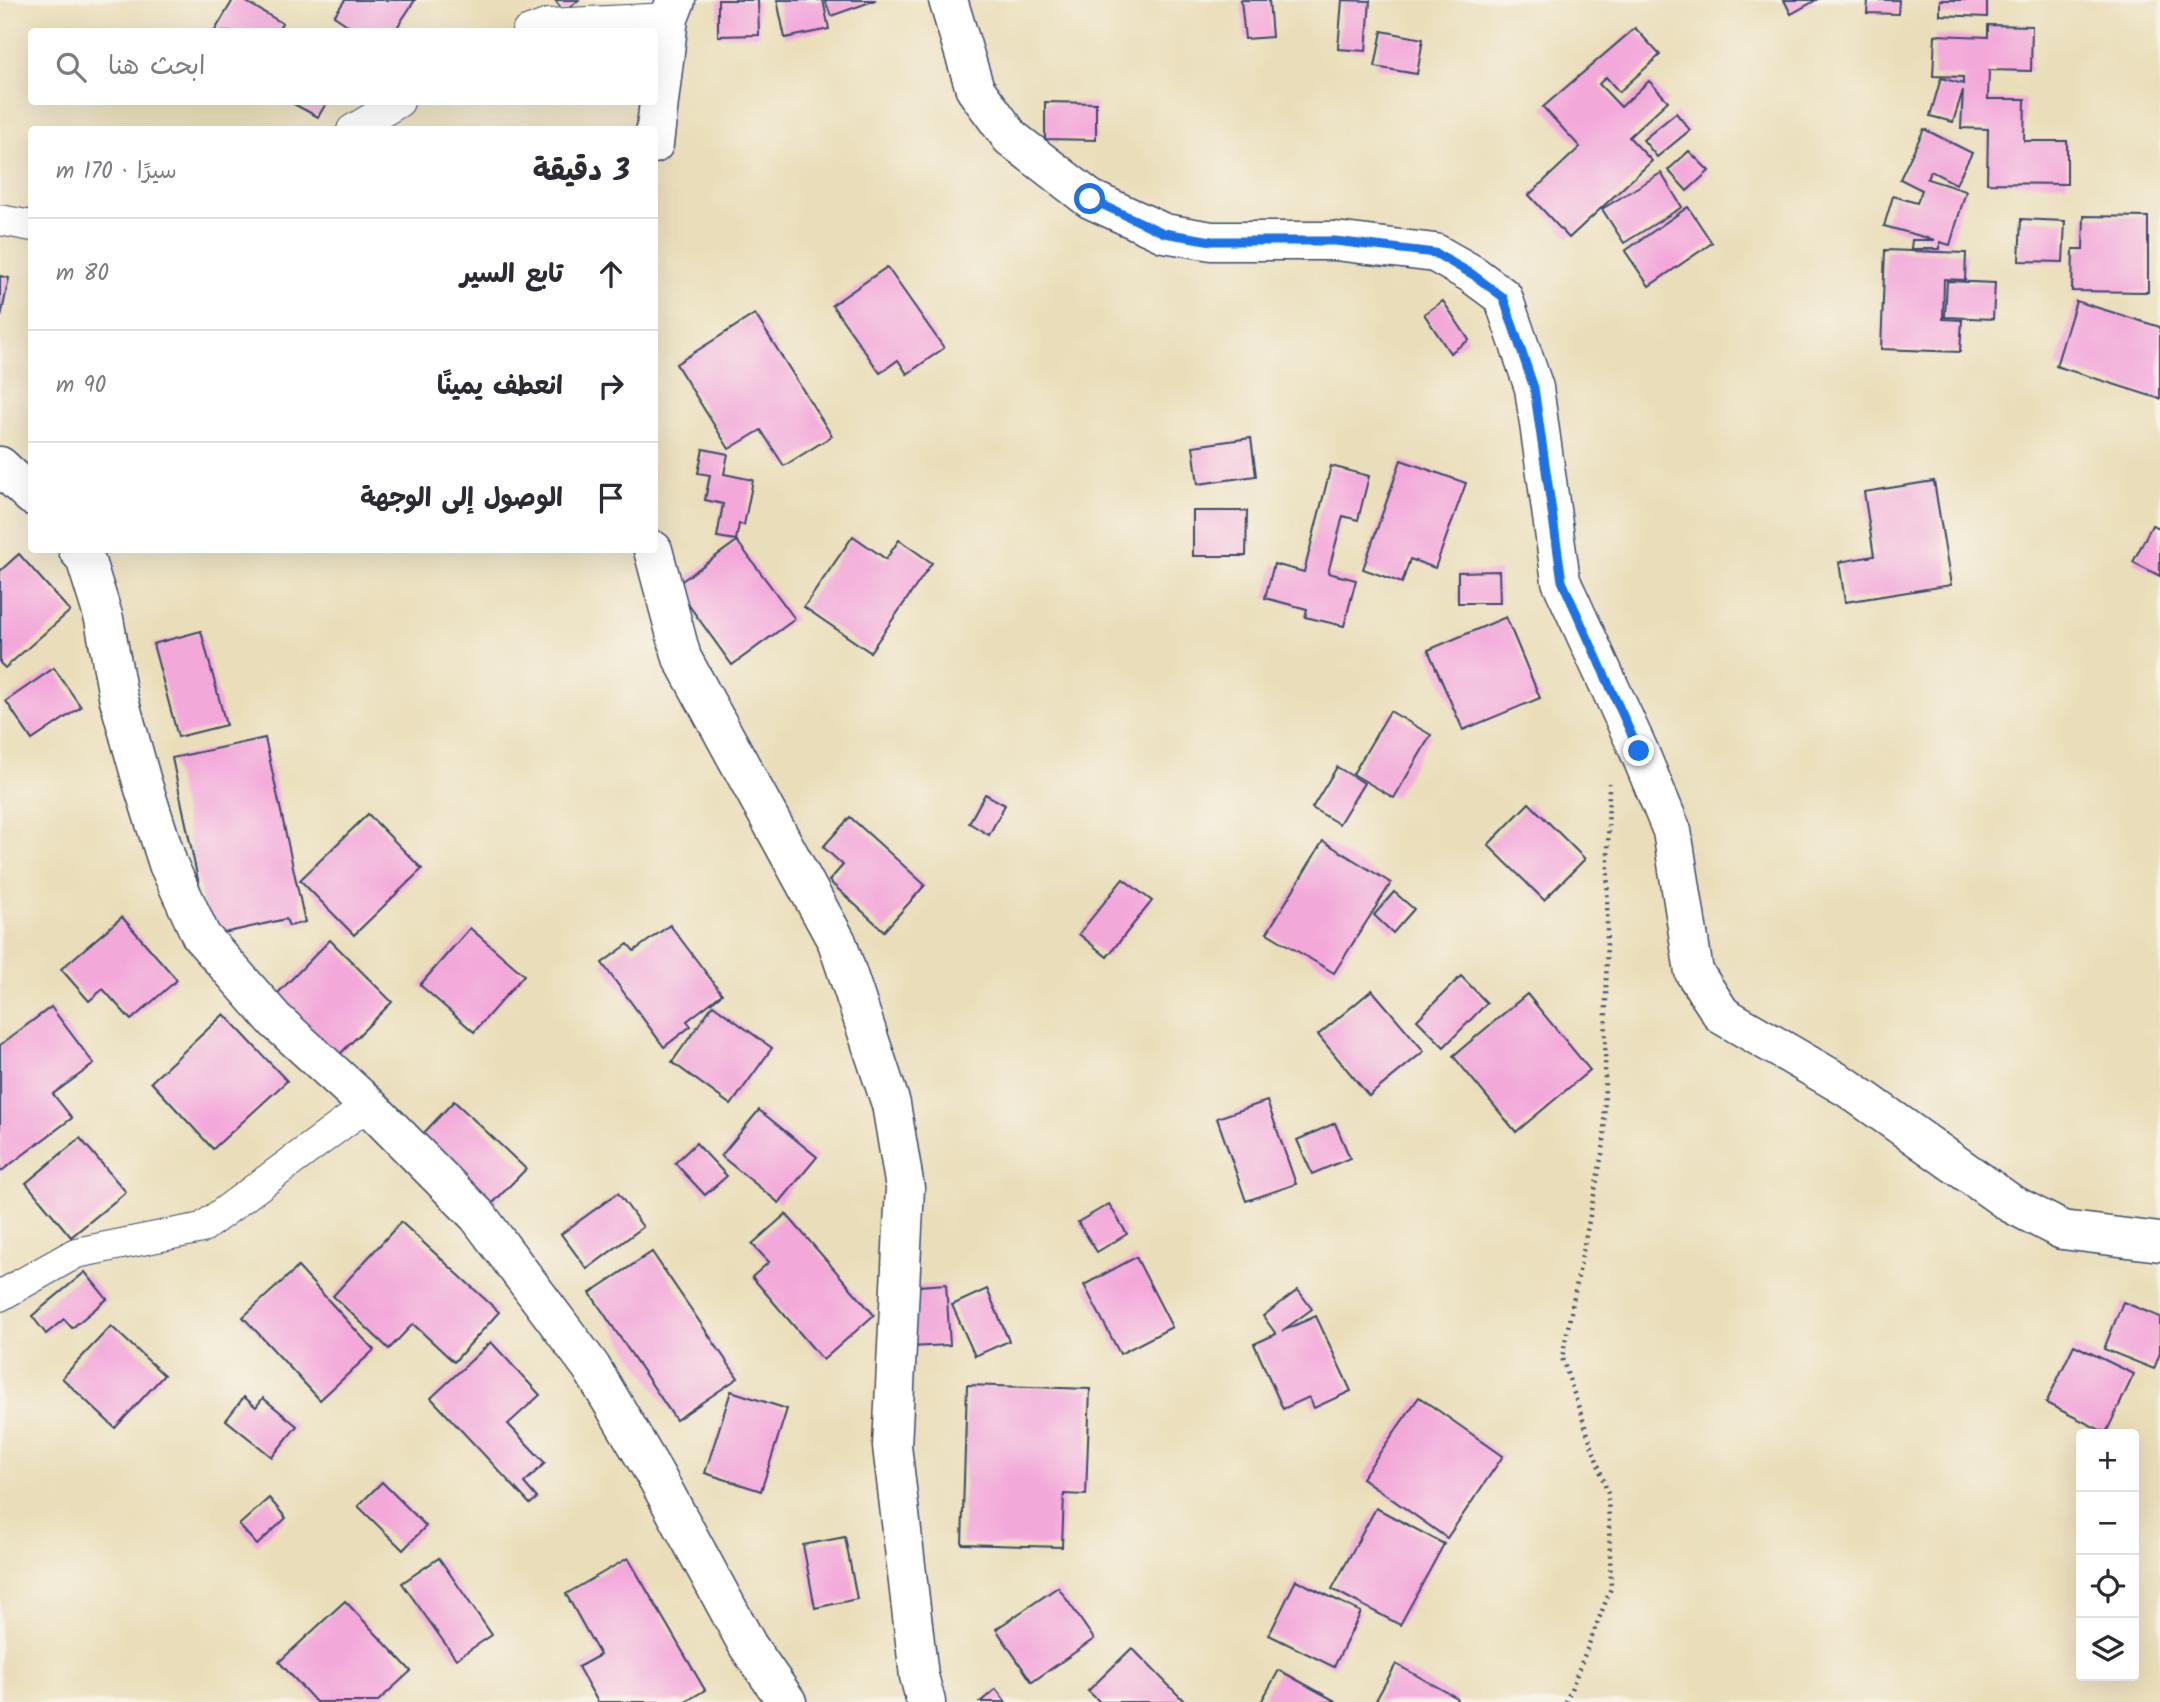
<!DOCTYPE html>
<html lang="ar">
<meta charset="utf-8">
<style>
body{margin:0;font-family:Kalam,"Playpen Sans Arabic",sans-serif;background:#f7f7f7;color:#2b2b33;direction:rtl}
.controls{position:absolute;right:21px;bottom:21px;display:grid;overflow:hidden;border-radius:7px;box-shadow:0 7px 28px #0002}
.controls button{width:63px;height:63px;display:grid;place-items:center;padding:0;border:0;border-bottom:2px solid #e1e1e2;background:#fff;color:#2b2b33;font:35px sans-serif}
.stop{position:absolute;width:21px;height:21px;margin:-16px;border:5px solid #1a73e8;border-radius:50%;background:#fff}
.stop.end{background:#1a73e8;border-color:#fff;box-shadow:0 2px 7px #0008}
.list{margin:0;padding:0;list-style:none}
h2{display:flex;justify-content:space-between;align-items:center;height:91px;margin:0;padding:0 28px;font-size:30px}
h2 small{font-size:23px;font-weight:400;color:#7c7c81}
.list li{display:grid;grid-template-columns:46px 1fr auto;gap:21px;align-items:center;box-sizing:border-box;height:112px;padding:0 28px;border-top:2px solid #e1e1e2}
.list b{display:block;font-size:26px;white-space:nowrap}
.list em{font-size:23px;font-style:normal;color:#7c7c81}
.icon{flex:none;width:38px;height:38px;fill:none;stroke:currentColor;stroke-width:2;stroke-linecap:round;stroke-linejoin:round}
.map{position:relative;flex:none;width:2160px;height:1702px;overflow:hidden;direction:ltr}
.search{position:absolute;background:#fff;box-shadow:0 7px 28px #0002;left:28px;top:28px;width:630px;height:77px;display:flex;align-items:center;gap:18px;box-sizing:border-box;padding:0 24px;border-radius:7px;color:#7c7c81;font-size:26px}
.panel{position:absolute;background:#fff;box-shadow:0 7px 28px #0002;left:28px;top:126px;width:630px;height:427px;border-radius:7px;direction:rtl}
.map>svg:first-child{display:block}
.building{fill:#f3a8da}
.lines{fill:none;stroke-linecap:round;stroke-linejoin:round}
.street-casing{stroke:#3a496c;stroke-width:32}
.secondary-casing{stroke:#3a496c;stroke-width:41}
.primary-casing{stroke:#3a496c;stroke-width:41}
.path{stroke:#3a496c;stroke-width:4.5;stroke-dasharray:2 5;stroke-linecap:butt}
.street{stroke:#fff;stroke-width:30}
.secondary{stroke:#fff;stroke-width:38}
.primary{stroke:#fff;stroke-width:38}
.route{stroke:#1a73e8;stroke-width:9}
</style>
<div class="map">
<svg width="2160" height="1702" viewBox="0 0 2160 1702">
<rect width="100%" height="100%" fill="#f7f3e8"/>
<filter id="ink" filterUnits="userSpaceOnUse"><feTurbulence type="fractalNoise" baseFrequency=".0143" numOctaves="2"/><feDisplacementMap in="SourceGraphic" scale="14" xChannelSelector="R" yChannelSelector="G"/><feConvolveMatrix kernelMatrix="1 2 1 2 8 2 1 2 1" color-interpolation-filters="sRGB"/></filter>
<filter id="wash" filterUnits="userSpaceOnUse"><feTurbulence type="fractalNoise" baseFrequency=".00686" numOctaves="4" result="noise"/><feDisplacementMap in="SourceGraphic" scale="28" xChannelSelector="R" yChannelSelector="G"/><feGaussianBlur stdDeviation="1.57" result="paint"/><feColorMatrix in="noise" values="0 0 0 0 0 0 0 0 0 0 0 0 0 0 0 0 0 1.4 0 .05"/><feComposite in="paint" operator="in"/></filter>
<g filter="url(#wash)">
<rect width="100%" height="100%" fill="#eadeba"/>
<g id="blocks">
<g class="building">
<path d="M 233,0 L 243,0 L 282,23 L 277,32 L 214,32 Z"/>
<path d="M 345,0 L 415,0 L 394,32 L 358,32 L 334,16 Z"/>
<path d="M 555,0 L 579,0 L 564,12 Z"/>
<path d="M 718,0 L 758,0 L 759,35 L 718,36 Z"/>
<path d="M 777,0 L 823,0 L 829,29 L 785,38 Z"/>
<path d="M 825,0 L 876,0 L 831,16 Z"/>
<path d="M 1241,0 L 1269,0 L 1272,37 L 1245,39 Z"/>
<path d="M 1342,0 L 1370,1 L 1366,51 L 1338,49 Z"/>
<path d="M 1784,0 L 1816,0 L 1791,14 Z"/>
<path d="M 1868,0 L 1899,0 L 1898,14 L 1867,13 Z"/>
<path d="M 1940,0 L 1987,0 L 1987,17 L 1940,15 Z"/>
<path d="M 1988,25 L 2032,26 L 2031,71 L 1989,70 L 1988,99 L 2025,99 L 2024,141 L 2067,141 L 2067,184 L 1987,183 L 1988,129 L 1961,128 L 1963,90 L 1953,122 L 1930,116 L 1941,78 L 1963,84 L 1963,77 L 1933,76 L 1935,35 L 1988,37 Z"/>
<path d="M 1635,28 L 1660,55 L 1619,92 L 1606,77 L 1599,84 L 1621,107 L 1649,81 L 1668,101 L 1629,137 L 1652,161 L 1569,238 L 1529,195 L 1580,147 L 1543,107 Z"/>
<path d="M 1382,31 L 1423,39 L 1417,74 L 1375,67 Z"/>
<path d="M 290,102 L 327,102 L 318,117 Z"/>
<path d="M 1045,102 L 1096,103 L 1096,140 L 1045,139 Z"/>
<path d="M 1676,113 L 1690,130 L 1657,157 L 1643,140 Z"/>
<path d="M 1924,129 L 1972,153 L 1956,184 L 1931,171 L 1927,179 L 1966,191 L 1950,245 L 1940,242 L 1940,249 L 1911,249 L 1912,240 L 1935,240 L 1884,226 L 1893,196 L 1917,203 L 1922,190 L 1900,179 Z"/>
<path d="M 1689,151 L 1709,171 L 1687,191 L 1668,170 Z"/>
<path d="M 1661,173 L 1682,207 L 1624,243 L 1602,209 Z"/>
<path d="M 1688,207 L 1712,243 L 1649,286 L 1625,251 Z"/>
<path d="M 2084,216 L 2148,217 L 2148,292 L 2072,291 L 2073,249 L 2083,249 Z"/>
<path d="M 2021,219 L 2065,221 L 2063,262 L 2019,261 Z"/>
<path d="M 1885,250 L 1966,253 L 1965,280 L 1944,279 L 1943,319 L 1962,320 L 1960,352 L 1881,349 Z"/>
<path d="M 887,267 L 944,348 L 907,374 L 898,360 L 880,373 L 832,305 Z"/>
<path d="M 0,276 L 9,278 L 1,317 L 0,317 Z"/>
<path d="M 1947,281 L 1995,283 L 1993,319 L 1945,317 Z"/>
<path d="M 1443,301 L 1469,340 L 1450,353 L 1424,314 Z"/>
<path d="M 2076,301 L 2160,327 L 2160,399 L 2056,366 Z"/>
<path d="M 755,314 L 832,436 L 784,466 L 761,430 L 729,449 L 676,364 Z"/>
<path d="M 1251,438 L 1256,476 L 1198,484 L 1193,446 Z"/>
<path d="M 703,449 L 728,454 L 724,474 L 753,480 L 744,525 L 739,524 L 736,540 L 717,537 L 723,504 L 705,500 L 710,475 L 698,473 Z"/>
<path d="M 1401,460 L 1466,483 L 1435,568 L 1410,559 L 1402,583 L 1363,569 Z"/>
<path d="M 1331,466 L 1369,476 L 1358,520 L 1343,516 L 1328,573 L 1356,580 L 1344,626 L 1305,617 L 1307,609 L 1265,598 L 1274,564 L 1304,572 Z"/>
<path d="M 1934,481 L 1951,585 L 1845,602 L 1839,562 L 1874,556 L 1864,492 Z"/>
<path d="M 1193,511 L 1247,511 L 1246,556 L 1193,556 Z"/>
<path d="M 2152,525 L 2160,528 L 2160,576 L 2133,562 Z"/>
<path d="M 853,536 L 886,559 L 899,540 L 932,563 L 870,652 L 804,607 Z"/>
<path d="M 737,541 L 795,619 L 732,665 L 675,586 Z"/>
<path d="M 19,554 L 70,611 L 5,668 L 0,663 L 0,571 Z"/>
<path d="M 1499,571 L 1500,603 L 1458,603 L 1458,572 Z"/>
<path d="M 1506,617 L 1540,698 L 1463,730 L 1428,650 Z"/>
<path d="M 201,631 L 226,725 L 178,737 L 153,644 Z"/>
<path d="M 54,668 L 81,707 L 32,740 L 6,701 Z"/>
<path d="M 1390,711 L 1431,735 L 1394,798 L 1353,774 Z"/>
<path d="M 265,738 L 305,922 L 289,926 L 286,919 L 210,936 L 172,758 Z"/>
<path d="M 1337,767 L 1364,783 L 1339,824 L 1312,808 Z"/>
<path d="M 985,794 L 1005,805 L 989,835 L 969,823 Z"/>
<path d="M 1529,803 L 1585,859 L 1544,900 L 1488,845 Z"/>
<path d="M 368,814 L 422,869 L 354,935 L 300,880 Z"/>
<path d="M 850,817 L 925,885 L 884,931 L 829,881 L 843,865 L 823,847 Z"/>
<path d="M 1323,841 L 1391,883 L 1334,973 L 1267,933 Z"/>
<path d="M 1123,879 L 1152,901 L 1107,957 L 1079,934 Z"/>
<path d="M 1394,892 L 1414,909 L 1393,933 L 1374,915 Z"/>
<path d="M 122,917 L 177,980 L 131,1020 L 103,989 L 89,1001 L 61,969 Z"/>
<path d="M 670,925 L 722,994 L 687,1021 L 691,1026 L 664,1047 L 602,963 L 628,944 L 634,951 Z"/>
<path d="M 470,928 L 524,975 L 474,1032 L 420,985 Z"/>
<path d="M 330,940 L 392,1002 L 335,1059 L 274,997 Z"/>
<path d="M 1461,976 L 1487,1003 L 1444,1047 L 1417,1020 Z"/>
<path d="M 1372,990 L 1424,1051 L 1369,1096 L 1318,1035 Z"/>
<path d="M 1527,994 L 1590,1070 L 1516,1132 L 1453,1056 Z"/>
<path d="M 713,1005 L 772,1048 L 731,1105 L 672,1062 Z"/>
<path d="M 51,1007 L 94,1064 L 53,1094 L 72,1118 L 0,1172 L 0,1045 Z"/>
<path d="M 224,1014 L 287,1081 L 213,1149 L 151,1082 Z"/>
<path d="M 454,1101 L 526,1169 L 490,1206 L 419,1138 Z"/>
<path d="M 1267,1101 L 1296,1184 L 1246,1201 L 1217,1118 Z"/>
<path d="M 759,1110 L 817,1157 L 779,1203 L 721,1156 Z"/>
<path d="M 1335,1123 L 1350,1158 L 1312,1174 L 1297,1140 Z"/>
<path d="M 80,1138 L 126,1192 L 71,1237 L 26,1183 Z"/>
<path d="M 696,1143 L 727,1176 L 705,1195 L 675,1163 Z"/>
<path d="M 618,1193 L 643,1227 L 587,1269 L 561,1234 Z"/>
<path d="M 1109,1204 L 1127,1234 L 1097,1252 L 1078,1222 Z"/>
<path d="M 786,1214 L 874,1315 L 823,1360 L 752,1277 L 769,1262 L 752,1244 Z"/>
<path d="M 401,1222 L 499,1312 L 454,1362 L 413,1324 L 389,1349 L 333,1296 Z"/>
<path d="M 652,1252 L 738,1378 L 676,1420 L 590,1293 Z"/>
<path d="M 1136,1257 L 1172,1327 L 1120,1354 L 1084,1285 Z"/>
<path d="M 298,1267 L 374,1350 L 320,1400 L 243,1317 Z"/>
<path d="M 85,1272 L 107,1299 L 72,1328 L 64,1319 L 46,1334 L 32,1316 Z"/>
<path d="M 946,1284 L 950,1345 L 909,1347 L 905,1287 Z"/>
<path d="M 987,1289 L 1009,1341 L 975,1356 L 952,1305 Z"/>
<path d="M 1298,1290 L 1312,1309 L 1282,1331 L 1316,1316 L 1351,1391 L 1314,1408 L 1309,1397 L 1283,1409 L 1254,1344 L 1276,1334 L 1263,1316 Z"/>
<path d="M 2123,1302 L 2160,1317 L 2160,1353 L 2154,1369 L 2104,1349 Z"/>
<path d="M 111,1326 L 164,1375 L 115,1428 L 62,1378 Z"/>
<path d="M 491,1342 L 540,1395 L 508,1424 L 545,1463 L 524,1483 L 537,1498 L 530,1504 L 431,1398 Z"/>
<path d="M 2074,1345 L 2134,1374 L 2106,1433 L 2046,1403 Z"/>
<path d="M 967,1385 L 1090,1389 L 1086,1495 L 1064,1494 L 1062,1547 L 962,1544 Z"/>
<path d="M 731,1391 L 787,1409 L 761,1491 L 705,1473 Z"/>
<path d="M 244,1397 L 256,1407 L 263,1398 L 297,1426 L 272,1457 L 226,1420 Z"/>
<path d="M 1419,1397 L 1503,1456 L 1447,1538 L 1362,1478 Z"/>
<path d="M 382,1482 L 426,1526 L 403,1550 L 358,1506 Z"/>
<path d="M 269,1498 L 286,1518 L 257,1545 L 239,1525 Z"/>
<path d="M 1376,1508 L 1444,1544 L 1400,1625 L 1332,1589 Z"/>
<path d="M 845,1537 L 857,1599 L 815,1608 L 803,1545 Z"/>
<path d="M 439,1558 L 492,1635 L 456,1659 L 402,1583 Z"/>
<path d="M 628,1558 L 705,1690 L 685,1702 L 598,1702 L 578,1667 L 600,1655 L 566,1594 Z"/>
<path d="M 1296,1580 L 1361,1612 L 1334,1667 L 1269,1635 Z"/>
<path d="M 1058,1587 L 1094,1639 L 1032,1682 L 996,1629 Z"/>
<path d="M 345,1601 L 411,1671 L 377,1702 L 316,1702 L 279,1662 Z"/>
<path d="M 1132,1648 L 1185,1702 L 1100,1702 L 1088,1691 Z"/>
<path d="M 1396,1664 L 1457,1698 L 1455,1702 L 1375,1702 Z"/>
<path d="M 1279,1670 L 1337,1702 L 1261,1702 Z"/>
<path d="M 996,1689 L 1006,1702 L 980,1702 Z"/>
</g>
</g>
</g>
<g filter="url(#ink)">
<use href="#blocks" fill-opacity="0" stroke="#3a496c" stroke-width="2"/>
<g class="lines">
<defs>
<g id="street">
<path d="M 527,32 L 548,24 L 669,18"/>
<path d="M 352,130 L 399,102"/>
<path d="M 0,220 L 32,226"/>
<path d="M 0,1296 L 76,1253 L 202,1228 L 368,1105"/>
</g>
<g id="secondary">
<path d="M 948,0 L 975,89 L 1011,138 L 1090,199 L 1164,233 L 1212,241 L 1335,241 L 1435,253 L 1472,274 L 1503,297 L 1534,388 L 1561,581 L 1639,751 L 1672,831 L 1694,972 L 1722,1015 L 1848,1088 L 2010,1203 L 2062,1230 L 2160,1242"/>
<path d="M 654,144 L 669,18 L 676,0"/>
<path d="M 653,550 L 682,658 L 837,942 L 891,1104 L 905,1188 L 892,1446 L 919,1676 L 926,1702"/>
</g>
<g id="primary">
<path d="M 0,466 L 32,496"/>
<path d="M 78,550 L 85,558 L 104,619 L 118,696 L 142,782 L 168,864 L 201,936 L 275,1020 L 368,1105 L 478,1216 L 591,1367 L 657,1478 L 748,1646 L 787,1702"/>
</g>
</defs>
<use href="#street" class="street-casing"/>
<use href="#secondary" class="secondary-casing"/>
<use href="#primary" class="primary-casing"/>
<path class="path" d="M 1566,1702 L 1611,1588 L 1608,1494 L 1562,1358 L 1604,1144 L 1609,783"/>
<use href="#street" class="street"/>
<use href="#secondary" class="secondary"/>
<use href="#primary" class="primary"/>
</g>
</g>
<g class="lines" filter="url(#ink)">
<path class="route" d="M 1090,199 L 1164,233 L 1212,241 L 1335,241 L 1435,253 L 1472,274 L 1503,297 L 1534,388 L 1562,581 L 1639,751"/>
</g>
</svg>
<div class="controls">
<button>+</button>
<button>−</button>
<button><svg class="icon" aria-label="locate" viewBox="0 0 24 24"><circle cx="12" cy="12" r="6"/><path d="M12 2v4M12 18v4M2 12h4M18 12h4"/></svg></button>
<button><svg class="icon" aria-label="layers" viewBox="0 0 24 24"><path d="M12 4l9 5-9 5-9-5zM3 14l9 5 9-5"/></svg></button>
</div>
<div class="stop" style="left:1090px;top:199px"></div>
<div class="stop end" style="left:1639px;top:751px"></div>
<div class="search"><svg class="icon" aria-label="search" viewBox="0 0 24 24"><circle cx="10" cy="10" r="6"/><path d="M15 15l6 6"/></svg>ابحث هنا</div>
<section class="panel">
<h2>3 دقيقة<small>سيرًا · 170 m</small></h2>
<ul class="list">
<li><svg class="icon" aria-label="ahead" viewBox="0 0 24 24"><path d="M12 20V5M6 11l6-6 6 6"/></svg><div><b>تابع السير</b></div><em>80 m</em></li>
<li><svg class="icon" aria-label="right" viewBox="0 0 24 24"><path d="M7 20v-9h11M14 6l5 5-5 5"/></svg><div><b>انعطف يمينًا</b></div><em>90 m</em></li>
<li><svg class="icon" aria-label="arrive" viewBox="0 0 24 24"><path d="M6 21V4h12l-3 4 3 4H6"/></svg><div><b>الوصول إلى الوجهة</b></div></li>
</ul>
</section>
</div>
